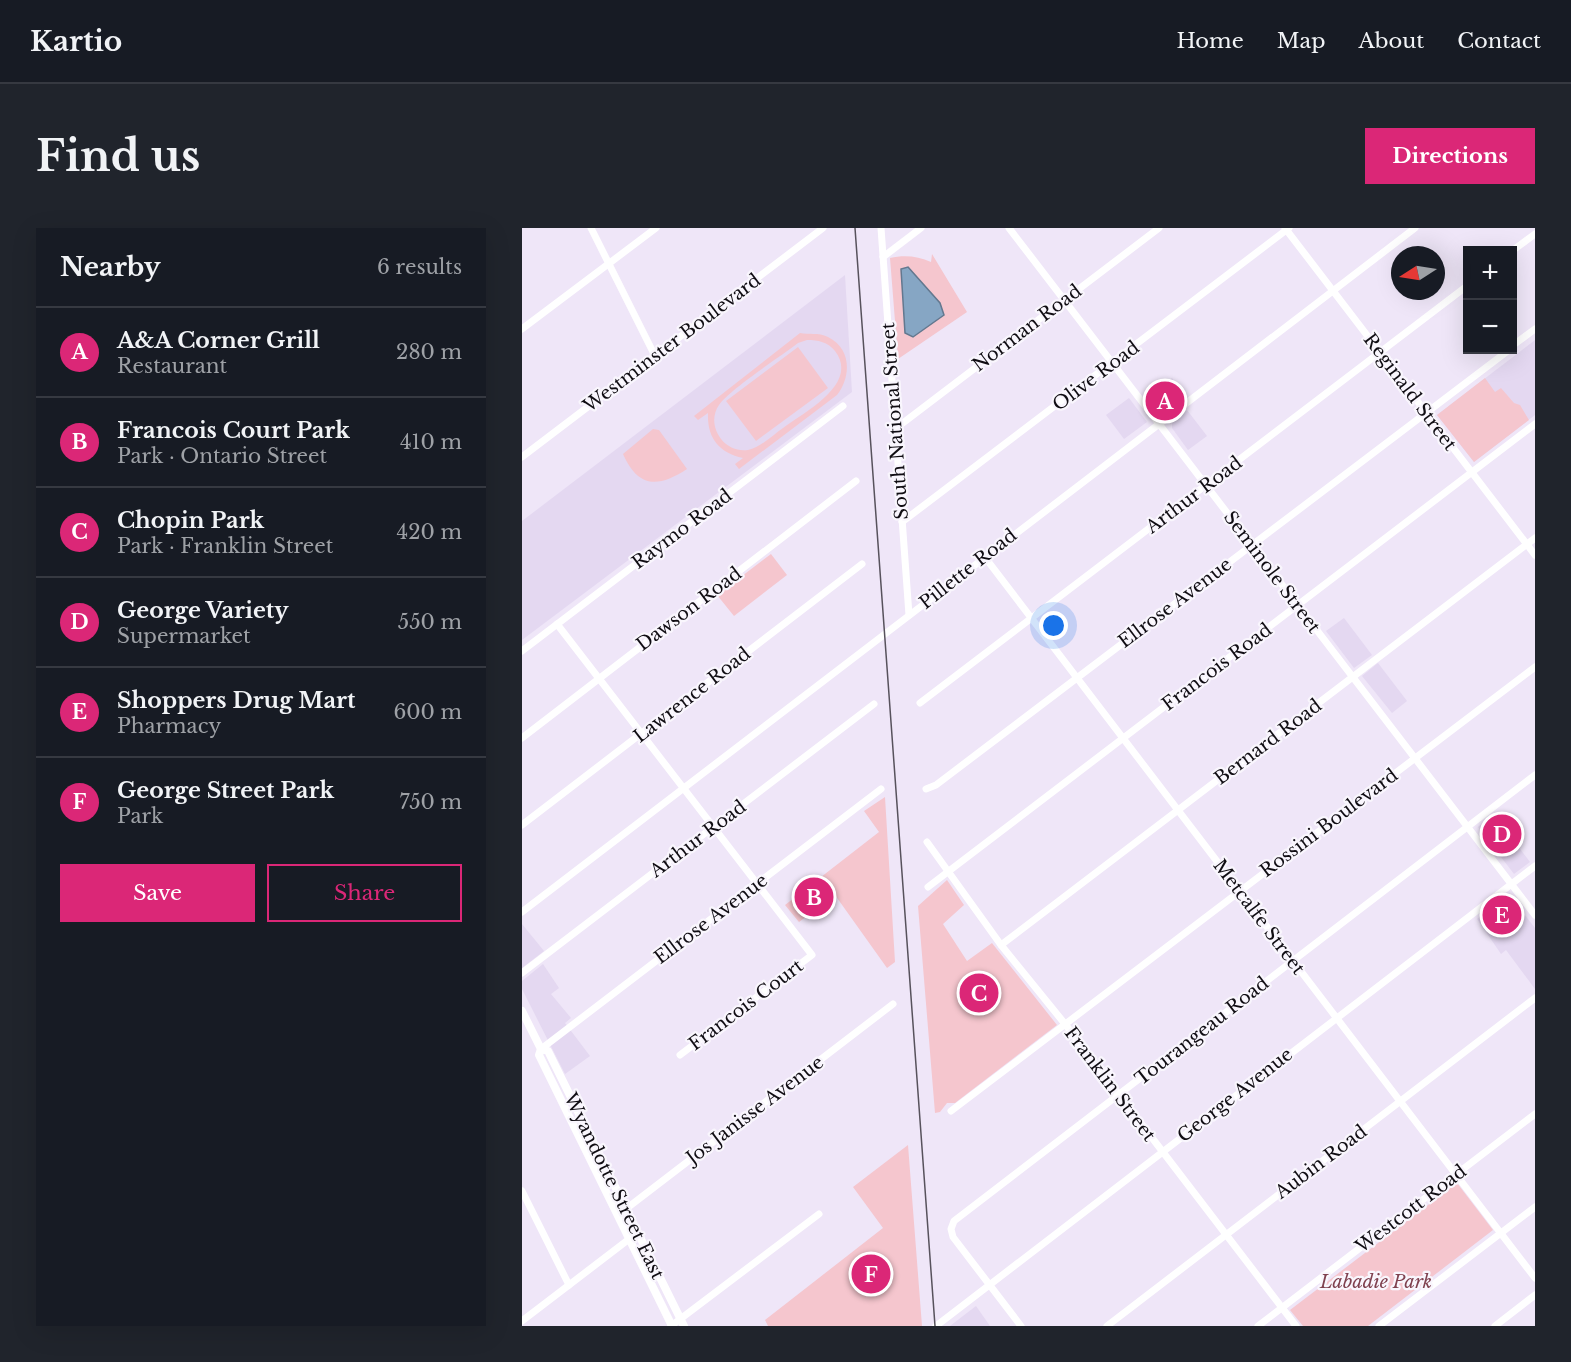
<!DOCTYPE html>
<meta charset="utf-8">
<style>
body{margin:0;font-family:"Libre Baskerville",serif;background:#20242c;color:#f1f3f6}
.controls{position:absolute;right:18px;top:18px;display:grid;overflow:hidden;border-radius:0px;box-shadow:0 6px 24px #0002}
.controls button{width:54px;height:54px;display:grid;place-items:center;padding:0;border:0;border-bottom:2px solid #363941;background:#171b24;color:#f1f3f6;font:30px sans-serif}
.compass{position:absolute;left:869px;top:18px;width:54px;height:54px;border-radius:50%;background:#171b24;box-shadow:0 6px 24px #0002;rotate:258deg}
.you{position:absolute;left:532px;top:398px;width:21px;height:21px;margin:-15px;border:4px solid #fff;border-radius:50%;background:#1a73e8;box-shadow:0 0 0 9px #1a73e833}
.badge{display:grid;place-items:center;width:39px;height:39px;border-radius:50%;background:#db2777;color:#fff;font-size:20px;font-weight:700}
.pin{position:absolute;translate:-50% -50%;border:3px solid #fff;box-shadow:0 2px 6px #0006}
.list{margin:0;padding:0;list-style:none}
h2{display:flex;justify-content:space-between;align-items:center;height:78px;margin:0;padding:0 24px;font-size:26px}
h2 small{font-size:20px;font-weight:400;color:#9ea1a6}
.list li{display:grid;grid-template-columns:39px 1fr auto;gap:18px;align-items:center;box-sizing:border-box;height:90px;padding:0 24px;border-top:2px solid #363941}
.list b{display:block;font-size:22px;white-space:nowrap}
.list p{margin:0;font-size:20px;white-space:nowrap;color:#9ea1a6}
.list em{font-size:20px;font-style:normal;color:#9ea1a6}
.actions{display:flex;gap:12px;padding:18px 24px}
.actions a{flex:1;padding:14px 0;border:2px solid #db2777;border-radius:0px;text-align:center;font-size:21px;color:#db2777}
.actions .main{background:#db2777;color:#fff}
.map{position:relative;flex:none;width:1013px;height:1098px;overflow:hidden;border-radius:0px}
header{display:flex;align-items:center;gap:36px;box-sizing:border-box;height:84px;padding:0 30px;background:#171b24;border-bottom:2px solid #363941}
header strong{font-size:28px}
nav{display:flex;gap:33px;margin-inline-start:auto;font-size:21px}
.intro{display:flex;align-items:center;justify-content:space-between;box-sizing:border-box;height:144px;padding:0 36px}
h1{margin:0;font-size:42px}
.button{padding:15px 27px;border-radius:0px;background:#db2777;color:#fff;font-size:21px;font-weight:700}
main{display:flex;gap:36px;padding:0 36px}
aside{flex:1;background:#171b24;border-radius:0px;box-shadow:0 6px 24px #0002}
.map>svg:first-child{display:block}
.built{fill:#e4d8f1}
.green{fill:#f5c6ce;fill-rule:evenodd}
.water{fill:#86a6c4;stroke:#63788f;stroke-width:1.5}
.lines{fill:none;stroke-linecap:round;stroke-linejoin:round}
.minor{stroke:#fff;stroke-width:7}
.major{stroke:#fff;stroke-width:8}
.rail{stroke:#57525c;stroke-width:1.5}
.labels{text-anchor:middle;stroke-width:4.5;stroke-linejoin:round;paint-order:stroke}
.street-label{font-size:18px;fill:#100d13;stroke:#f9f6fd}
.park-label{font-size:18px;font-style:italic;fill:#7f414f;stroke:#f9f6fd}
</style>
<header>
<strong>Kartio</strong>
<nav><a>Home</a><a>Map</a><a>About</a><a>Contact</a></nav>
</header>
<div class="intro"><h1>Find us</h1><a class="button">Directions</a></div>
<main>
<aside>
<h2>Nearby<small>6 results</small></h2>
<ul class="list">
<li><span class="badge">A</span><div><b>A&amp;A Corner Grill</b><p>Restaurant</p></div><em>280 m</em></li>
<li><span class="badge">B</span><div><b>Francois Court Park</b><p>Park · Ontario Street</p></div><em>410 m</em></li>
<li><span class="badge">C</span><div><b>Chopin Park</b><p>Park · Franklin Street</p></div><em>420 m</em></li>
<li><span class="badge">D</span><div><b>George Variety</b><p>Supermarket</p></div><em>550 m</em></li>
<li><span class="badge">E</span><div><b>Shoppers Drug Mart</b><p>Pharmacy</p></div><em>600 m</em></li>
<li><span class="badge">F</span><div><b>George Street Park</b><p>Park</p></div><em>750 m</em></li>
</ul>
<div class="actions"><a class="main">Save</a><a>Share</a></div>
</aside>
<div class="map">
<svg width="1013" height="1098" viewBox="0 0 1013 1098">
<rect width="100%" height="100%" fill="#efe6f8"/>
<g class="built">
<path d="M 323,47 L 330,164 L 0,412 L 0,293 Z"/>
<path d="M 1013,112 L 1013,187 L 952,234 L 915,187 Z"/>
<path d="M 650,150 L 662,167 L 639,184 L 627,167 Z"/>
<path d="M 607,170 L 625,194 L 602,211 L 584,187 Z"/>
<path d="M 665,182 L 685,208 L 666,222 L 650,200 L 650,195 Z"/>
<path d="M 822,390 L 850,427 L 832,440 L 804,403 Z"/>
<path d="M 856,435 L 885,473 L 870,485 L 840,448 Z"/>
<path d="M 972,586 L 1008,634 L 992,646 L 956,599 Z"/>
<path d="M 987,667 L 1013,700 L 1013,761 L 984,722 L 979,726 L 955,691 Z"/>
<path d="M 0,696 L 22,723 L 0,740 Z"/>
<path d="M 21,736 L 37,760 L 29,766 L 49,790 L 43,795 L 68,828 L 43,846 L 0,761 L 0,753 Z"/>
<path d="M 454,1078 L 468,1098 L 428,1098 Z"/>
</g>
<g class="green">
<path d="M 410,26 L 445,84 L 376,131 L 368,30 C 382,27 396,28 409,34 Z"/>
<path d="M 278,105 C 287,107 296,104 306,109 C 330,121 329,149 315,167 L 217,241 L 213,236 L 221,230 C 197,225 185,210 186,185 L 176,192 L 172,188 ZM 285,112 C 296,112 306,114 313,123 C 338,156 282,184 261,200 C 251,207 239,219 226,222 C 202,226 183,197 197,177 C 208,161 258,129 276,115 Z"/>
<path d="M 276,119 L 306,160 L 234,213 L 204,173 Z"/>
<path d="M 963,150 L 973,164 L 979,160 L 992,175 L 998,177 L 1007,192 L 952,234 L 915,187 Z"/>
<path d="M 131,201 L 137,202 L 165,241 C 136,260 116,260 101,226 Z"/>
<path d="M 249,326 L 265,347 L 212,388 L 195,367 Z"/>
<path d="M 363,569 L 373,734 L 365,740 L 313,667 L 277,694 L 263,677 L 357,604 L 342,583 Z"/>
<path d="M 425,652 L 442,677 L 421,696 L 445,733 L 470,715 L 535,797 L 433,875 L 425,875 L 418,884 L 413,885 L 396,678 Z"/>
<path d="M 386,917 L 400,1098 L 246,1098 L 243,1092 L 361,1000 L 331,959 Z"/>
<path d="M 935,955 L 971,1002 L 846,1098 L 781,1098 L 768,1082 Z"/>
</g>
<path class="water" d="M 386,39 L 418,75 L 422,87 L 391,109 L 383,105 L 379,41 Z"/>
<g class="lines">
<g class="minor">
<path d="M 69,0 L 133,128"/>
<path d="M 359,0 L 387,387"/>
<path d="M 487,0 L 1013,687"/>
<path d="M 763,0 L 1013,327"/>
<path d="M 990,23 L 1013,6"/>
<path d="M 361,29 L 399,0"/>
<path d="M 0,101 L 134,0"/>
<path d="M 990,118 L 1013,101"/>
<path d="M 373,201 L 637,0"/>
<path d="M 0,229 L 301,0"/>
<path d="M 380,294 L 767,0"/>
<path d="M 462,328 L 1013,1050"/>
<path d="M 35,396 L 290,727 L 158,827"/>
<path d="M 0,423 L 321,178"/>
<path d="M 398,475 L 945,58"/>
<path d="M 0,510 L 334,253"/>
<path d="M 404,561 L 414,557 L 987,122"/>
<path d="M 0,597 L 340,336"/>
<path d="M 405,614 L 479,717 L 543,796 L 774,1098"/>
<path d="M 406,659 L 1013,196"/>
<path d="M 0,684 L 893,0"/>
<path d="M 479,717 L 1013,310"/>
<path d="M 0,745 L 352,476"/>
<path d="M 19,821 L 359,561"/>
<path d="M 429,883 L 1013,439"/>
<path d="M 0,963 L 47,1057"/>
<path d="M 96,987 L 371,776"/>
<path d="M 0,1093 L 115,1005"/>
<path d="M 149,1098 L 297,986"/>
<path d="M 414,1098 L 1013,638"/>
<path d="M 499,1098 L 431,1009 L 429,1001 L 432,993 L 1013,547"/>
<path d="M 585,1098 L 1013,770"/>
<path d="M 736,1098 L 1013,886"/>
<path d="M 857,1098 L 1013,979"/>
<path d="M 973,1098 L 1013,1067"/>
</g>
<g class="major">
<path d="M 0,783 L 19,821 L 26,823 L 162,1098"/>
<path d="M 19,821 L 17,827 L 150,1098"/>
</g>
<path class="rail" d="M 333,0 L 413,1098"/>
</g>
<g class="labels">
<g class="street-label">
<text transform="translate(505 100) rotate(-37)" y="6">Norman Road</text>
<text transform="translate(150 115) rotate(-37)" y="6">Westminster Boulevard</text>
<text transform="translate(574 148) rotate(-37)" y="6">Olive Road</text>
<text transform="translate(888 164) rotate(53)" y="6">Reginald Street</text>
<text transform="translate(373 193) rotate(-94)" y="6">South National Street</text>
<text transform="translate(672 267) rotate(-37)" y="6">Arthur Road</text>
<text transform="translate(160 301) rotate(-37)" y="6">Raymo Road</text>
<text transform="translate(446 341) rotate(-38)" y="6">Pillette Road</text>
<text transform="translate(750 344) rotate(53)" y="6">Seminole Street</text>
<text transform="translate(653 375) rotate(-37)" y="6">Ellrose Avenue</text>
<text transform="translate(167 381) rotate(-37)" y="6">Dawson Road</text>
<text transform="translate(695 439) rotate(-37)" y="6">Francois Road</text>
<text transform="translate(170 467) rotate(-38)" y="6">Lawrence Road</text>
<text transform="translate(746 514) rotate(-37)" y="6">Bernard Road</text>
<text transform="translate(807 595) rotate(-37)" y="6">Rossini Boulevard</text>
<text transform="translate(176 611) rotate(-37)" y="6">Arthur Road</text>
<text transform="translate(737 689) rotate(53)" y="6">Metcalfe Street</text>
<text transform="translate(189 691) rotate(-37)" y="6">Ellrose Avenue</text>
<text transform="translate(224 777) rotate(-37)" y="6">Francois Court</text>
<text transform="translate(680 803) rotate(-38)" y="6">Tourangeau Road</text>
<text transform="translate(588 856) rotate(53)" y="6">Franklin Street</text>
<text transform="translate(713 867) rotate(-38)" y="6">George Avenue</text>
<text transform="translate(233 882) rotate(-37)" y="6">Jos Janisse Avenue</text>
<text transform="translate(799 934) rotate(-37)" y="6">Aubin Road</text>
<text transform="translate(92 958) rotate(64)" y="6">Wyandotte Street East</text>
<text transform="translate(889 981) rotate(-37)" y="6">Westcott Road</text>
</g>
<g class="park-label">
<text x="854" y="1060">Labadie Park</text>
</g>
</g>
</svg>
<div class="controls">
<button>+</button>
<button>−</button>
</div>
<svg class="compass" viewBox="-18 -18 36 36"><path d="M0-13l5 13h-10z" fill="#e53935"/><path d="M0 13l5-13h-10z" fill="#9ea1a6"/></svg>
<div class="you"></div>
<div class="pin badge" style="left:643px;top:173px">A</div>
<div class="pin badge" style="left:292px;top:669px">B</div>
<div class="pin badge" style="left:457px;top:765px">C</div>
<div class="pin badge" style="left:980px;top:606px">D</div>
<div class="pin badge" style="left:980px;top:687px">E</div>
<div class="pin badge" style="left:349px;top:1046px">F</div>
</div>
</main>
